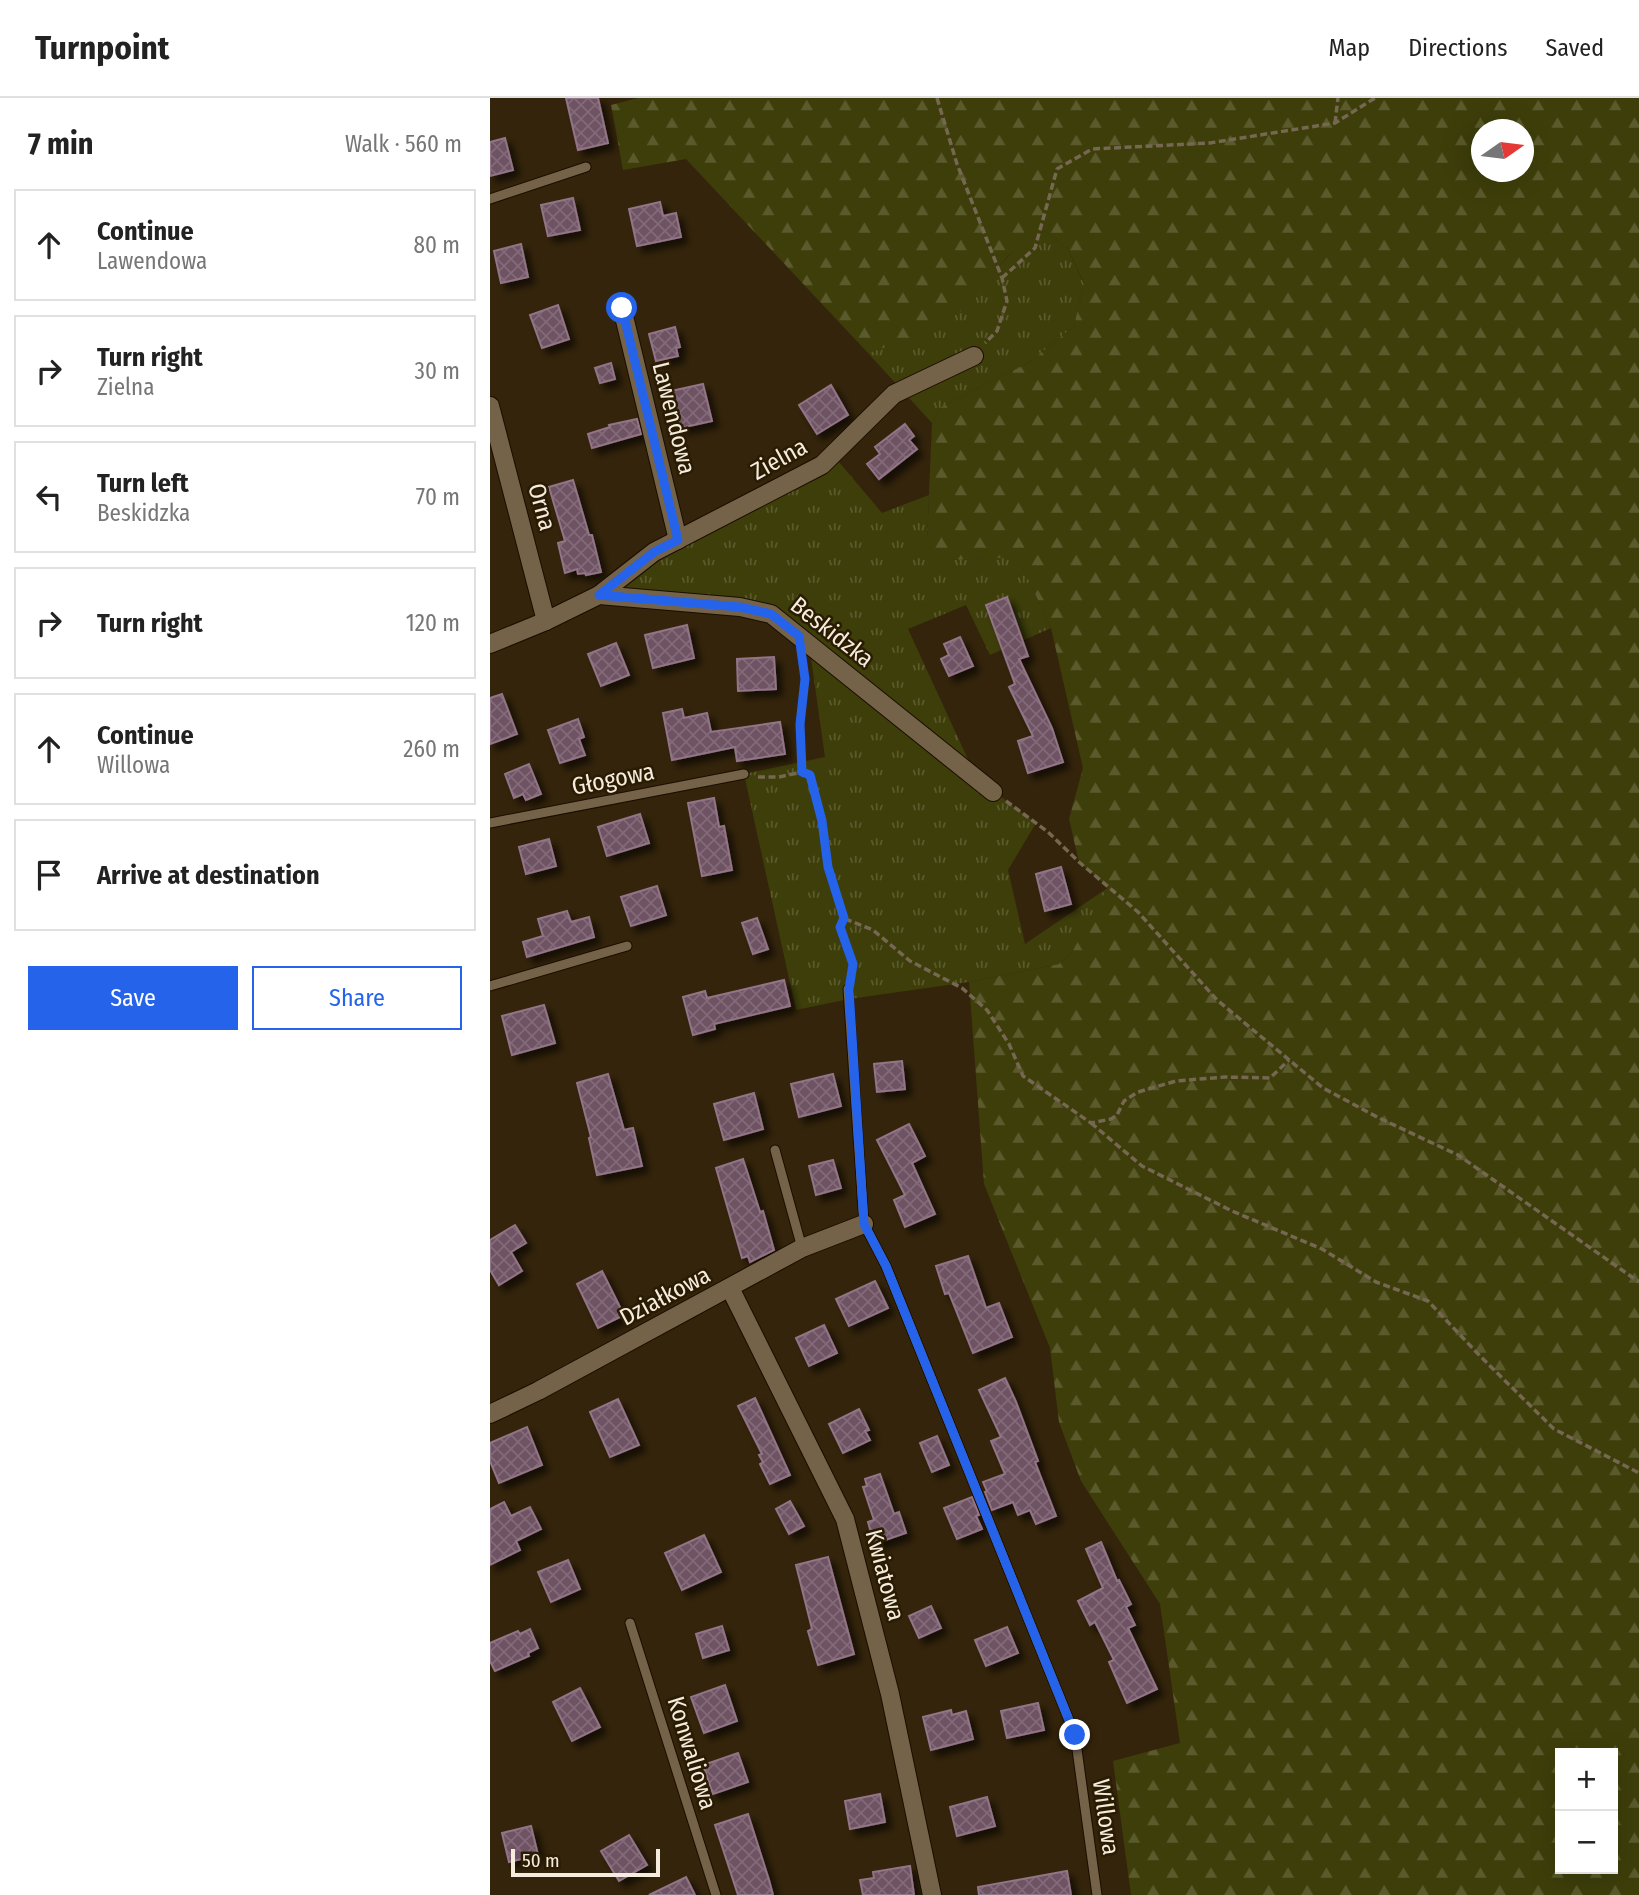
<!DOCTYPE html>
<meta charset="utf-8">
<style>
body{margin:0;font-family:"Fira Sans Condensed",sans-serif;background:#f6f6f6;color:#222}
.controls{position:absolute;right:21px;bottom:21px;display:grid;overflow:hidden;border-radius:0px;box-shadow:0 7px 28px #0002}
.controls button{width:63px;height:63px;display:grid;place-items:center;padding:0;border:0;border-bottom:2px solid #e0e0e0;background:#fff;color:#222;font:35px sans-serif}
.compass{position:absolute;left:981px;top:21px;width:63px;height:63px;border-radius:50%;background:#fff;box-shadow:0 7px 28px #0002;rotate:76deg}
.scale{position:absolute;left:21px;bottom:18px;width:149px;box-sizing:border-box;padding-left:7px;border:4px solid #f6ecdd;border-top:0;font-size:19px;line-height:24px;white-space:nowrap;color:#f6ecdd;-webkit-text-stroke:5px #2a1b03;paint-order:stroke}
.stop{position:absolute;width:21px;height:21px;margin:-16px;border:5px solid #2563eb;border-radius:50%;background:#fff}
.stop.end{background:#2563eb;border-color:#fff;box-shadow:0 2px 7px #0008}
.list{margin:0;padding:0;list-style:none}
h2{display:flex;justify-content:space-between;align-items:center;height:91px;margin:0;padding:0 28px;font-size:30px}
h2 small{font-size:23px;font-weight:400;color:#767676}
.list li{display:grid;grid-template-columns:46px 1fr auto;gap:21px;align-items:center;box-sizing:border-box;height:112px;margin:0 14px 14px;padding:0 14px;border:2px solid #e0e0e0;border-radius:0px}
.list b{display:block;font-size:26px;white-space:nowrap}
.list p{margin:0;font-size:23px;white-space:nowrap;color:#767676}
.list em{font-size:23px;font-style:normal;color:#767676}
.actions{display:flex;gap:14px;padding:21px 28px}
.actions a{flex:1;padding:16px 0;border:2px solid #2563eb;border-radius:0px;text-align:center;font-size:24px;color:#2563eb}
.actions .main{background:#2563eb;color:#fff}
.icon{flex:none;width:38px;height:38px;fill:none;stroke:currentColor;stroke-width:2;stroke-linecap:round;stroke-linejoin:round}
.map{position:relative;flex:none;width:1149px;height:1797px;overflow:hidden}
header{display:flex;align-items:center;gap:42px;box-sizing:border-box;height:98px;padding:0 35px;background:#fff;border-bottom:2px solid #e0e0e0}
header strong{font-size:33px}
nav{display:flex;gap:38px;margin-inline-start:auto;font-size:24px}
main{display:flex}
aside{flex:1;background:#fff}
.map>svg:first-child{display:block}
.grass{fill:url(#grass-tufts)}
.forest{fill:url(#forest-firs);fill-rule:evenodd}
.building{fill:url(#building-cross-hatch);stroke:#927486;stroke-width:2;filter:url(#shadow)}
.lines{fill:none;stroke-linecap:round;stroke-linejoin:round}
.service-casing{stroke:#1b0d00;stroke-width:11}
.minor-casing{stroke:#1b0d00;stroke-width:20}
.path{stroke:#756751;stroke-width:3.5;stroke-dasharray:7 3.5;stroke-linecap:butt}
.service{stroke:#756349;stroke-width:9}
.minor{stroke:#756349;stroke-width:18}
.route{stroke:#2563eb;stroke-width:9}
.labels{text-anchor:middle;stroke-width:5;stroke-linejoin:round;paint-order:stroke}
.street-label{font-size:24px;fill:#f6ecdd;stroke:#2a1b03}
</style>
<header>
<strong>Turnpoint</strong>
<nav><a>Map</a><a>Directions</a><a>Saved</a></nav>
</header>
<main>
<aside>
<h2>7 min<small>Walk · 560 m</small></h2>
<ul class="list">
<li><svg class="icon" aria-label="ahead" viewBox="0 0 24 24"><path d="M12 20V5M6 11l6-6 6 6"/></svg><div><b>Continue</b><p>Lawendowa</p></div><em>80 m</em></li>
<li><svg class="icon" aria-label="right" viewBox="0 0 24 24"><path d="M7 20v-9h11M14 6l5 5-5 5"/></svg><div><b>Turn right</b><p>Zielna</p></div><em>30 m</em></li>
<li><svg class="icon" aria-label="left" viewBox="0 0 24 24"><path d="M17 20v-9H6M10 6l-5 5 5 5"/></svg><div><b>Turn left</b><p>Beskidzka</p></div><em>70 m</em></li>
<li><svg class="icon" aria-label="right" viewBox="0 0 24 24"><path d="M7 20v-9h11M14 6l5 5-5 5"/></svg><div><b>Turn right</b></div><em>120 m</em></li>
<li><svg class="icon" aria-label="ahead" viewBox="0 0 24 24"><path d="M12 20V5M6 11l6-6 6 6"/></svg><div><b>Continue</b><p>Willowa</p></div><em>260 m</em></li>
<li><svg class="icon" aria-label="arrive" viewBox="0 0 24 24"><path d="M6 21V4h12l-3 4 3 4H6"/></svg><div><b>Arrive at destination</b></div></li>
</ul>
<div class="actions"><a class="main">Save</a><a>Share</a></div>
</aside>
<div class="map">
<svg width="1149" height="1797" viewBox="0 0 1149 1797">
<defs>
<pattern id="grass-tufts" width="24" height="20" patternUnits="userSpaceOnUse" patternTransform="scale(1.75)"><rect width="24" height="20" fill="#3d3e0a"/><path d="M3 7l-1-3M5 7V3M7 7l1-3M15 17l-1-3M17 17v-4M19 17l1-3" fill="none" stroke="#5a5a2d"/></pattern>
<pattern id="forest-firs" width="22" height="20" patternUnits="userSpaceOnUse" patternTransform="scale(1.75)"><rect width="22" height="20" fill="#3d3e0a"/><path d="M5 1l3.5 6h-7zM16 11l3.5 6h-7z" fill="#5a5a2d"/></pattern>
<pattern id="building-cross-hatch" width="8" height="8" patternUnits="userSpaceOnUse" patternTransform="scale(1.75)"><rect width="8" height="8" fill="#6e5263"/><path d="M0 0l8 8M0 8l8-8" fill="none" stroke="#836b79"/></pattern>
<filter id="shadow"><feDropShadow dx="6" dy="6" stdDeviation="3.5" flood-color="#0009"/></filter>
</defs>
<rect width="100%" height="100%" fill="#34240b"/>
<g class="grass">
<path d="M 555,133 L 578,151 L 594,186 L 584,228 L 540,264 L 451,309 L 442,325 L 378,255 L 407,245 L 489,196 L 507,170 L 532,144 Z"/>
<path d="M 343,357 L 392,415 L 439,397 L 437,442 L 461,462 L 528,458 L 561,530 L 500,557 L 476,507 L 418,531 L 487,681 L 546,725 L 518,772 L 535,846 L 619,789 L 582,854 L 569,866 L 479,884 L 359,901 L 306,912 L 254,676 L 335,659 L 319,546 L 281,516 L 109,497 Z"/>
</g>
<path class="forest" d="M 148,0 L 1149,0 L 1149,1797 L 641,1797 L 623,1663 L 690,1645 L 670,1506 L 591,1383 L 569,1324 L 560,1250 L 494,1086 L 479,884 L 569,866 L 582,854 L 618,789 L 589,764 L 579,721 L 593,670 L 561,530 L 528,459 L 461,462 L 445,458 L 437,442 L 442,325 L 451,309 L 540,264 L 584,228 L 594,185 L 578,151 L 555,133 C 535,143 519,154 505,173 C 500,180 496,188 490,195 C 461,228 418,242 378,255 L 196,61 L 133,72 L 121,7 ZM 992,32 L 1034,32 L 1034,74 L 992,74 ZM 1070,1655 L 1123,1655 L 1123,1771 L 1070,1771 Z"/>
<g class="building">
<path d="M 76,0 L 108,0 L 118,45 L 88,52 Z"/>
<path d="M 15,40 L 23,72 L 0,78 L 0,44 Z"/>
<path d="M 83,100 L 90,132 L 58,138 L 51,107 Z"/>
<path d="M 170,104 L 173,118 L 186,115 L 191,139 L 147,148 L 139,111 Z"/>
<path d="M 31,146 L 38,179 L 11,185 L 4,153 Z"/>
<path d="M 68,207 L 79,241 L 52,250 L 40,217 Z"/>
<path d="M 185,229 L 190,249 L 186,250 L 188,258 L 166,263 L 159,236 Z"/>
<path d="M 121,265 L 125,281 L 110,285 L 105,270 Z"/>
<path d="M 213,286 L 222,323 L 190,330 L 181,293 Z"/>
<path d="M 341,287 L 358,317 L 327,336 L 309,307 Z"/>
<path d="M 147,321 L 151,336 L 102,350 L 98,336 L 120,329 L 119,327 Z"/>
<path d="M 415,326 L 424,338 L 419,342 L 427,351 L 389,381 L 377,366 L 390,356 L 385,349 Z"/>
<path d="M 83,382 L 99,437 L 102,437 L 111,474 L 96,477 L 95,475 L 88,476 L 87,471 L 75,475 L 68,445 L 75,443 L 59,389 Z"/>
<path d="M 517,499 L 538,558 L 529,561 L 562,630 L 573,664 L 538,675 L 528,643 L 543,638 L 519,589 L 525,586 L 496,507 Z"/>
<path d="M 197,527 L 204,560 L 163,570 L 155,537 Z"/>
<path d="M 470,539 L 483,568 L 459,578 L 451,561 L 459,557 L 454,546 Z"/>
<path d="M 126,545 L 139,577 L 111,588 L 98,556 Z"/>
<path d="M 284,559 L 286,591 L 248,593 L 247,561 Z"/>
<path d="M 12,596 L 27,636 L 0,646 L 0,600 Z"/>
<path d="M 192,611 L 194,620 L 217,615 L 221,634 L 290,624 L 295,656 L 247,663 L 245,649 L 182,662 L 173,615 Z"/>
<path d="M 88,621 L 94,639 L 89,641 L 95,657 L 70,665 L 58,632 Z"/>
<path d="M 39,666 L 51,696 L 36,702 L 33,696 L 24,700 L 15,676 Z"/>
<path d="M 224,700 L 229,729 L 234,728 L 242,772 L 212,778 L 198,705 Z"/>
<path d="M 150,716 L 159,745 L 117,758 L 108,729 Z"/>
<path d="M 59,741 L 66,768 L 36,776 L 29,749 Z"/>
<path d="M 571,769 L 581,806 L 555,813 L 546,776 Z"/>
<path d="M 167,788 L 176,817 L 141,828 L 131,799 Z"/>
<path d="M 77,813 L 81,824 L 99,819 L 104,839 L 37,859 L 33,844 L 53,838 L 48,821 Z"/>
<path d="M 267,820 L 278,851 L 263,856 L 252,825 Z"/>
<path d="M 294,882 L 300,908 L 224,926 L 225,931 L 203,937 L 193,899 L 215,893 L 217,900 Z"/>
<path d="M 54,907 L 65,945 L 22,957 L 12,918 Z"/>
<path d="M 412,963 L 415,991 L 387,994 L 384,966 Z"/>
<path d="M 118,976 L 134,1032 L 143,1030 L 152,1068 L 107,1077 L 99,1040 L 101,1039 L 87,985 Z"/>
<path d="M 343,976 L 351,1008 L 309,1019 L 301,986 Z"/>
<path d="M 264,995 L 273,1031 L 234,1042 L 224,1006 Z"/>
<path d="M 419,1026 L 435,1058 L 422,1065 L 445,1116 L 415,1129 L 404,1102 L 415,1097 L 387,1042 Z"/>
<path d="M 253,1061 L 270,1114 L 273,1113 L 284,1152 L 260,1164 L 258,1158 L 252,1160 L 226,1070 Z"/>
<path d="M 343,1062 L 351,1090 L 326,1097 L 319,1068 Z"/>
<path d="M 25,1127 L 36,1145 L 21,1154 L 32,1173 L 9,1187 L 0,1172 L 0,1142 Z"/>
<path d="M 478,1158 L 496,1210 L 509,1205 L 522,1239 L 483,1255 L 459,1195 L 455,1196 L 446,1168 Z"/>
<path d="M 112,1173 L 134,1217 L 108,1230 L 87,1186 Z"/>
<path d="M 385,1183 L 398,1210 L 359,1228 L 346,1201 Z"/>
<path d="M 334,1227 L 347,1255 L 319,1268 L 306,1240 Z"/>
<path d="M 515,1280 L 526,1304 L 548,1363 L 545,1364 L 566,1418 L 546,1426 L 540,1412 L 528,1417 L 523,1404 L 502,1412 L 495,1394 L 497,1393 L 493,1384 L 515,1376 L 501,1343 L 511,1339 L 489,1292 Z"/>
<path d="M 265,1300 L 300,1377 L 280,1386 L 270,1366 L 273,1364 L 269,1357 L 272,1356 L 248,1308 Z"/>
<path d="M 128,1301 L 149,1347 L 120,1359 L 100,1314 Z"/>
<path d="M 369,1311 L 379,1332 L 375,1333 L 380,1342 L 353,1355 L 339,1326 Z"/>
<path d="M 37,1329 L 52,1367 L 9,1385 L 0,1363 L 0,1345 Z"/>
<path d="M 447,1338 L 459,1367 L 442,1374 L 430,1345 Z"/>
<path d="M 390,1376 L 404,1416 L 409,1414 L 416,1435 L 384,1446 L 378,1424 L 384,1422 L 373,1389 L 377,1388 L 375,1381 Z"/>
<path d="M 482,1399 L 489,1417 L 486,1418 L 492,1431 L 467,1441 L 454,1410 Z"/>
<path d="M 300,1403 L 314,1428 L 299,1436 L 286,1411 Z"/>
<path d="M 14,1404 L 21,1418 L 40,1409 L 51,1431 L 26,1443 L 30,1452 L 0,1467 L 0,1411 Z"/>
<path d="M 214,1437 L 231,1474 L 192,1492 L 175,1455 Z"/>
<path d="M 611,1444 L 627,1483 L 629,1482 L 641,1506 L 636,1509 L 645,1527 L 638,1530 L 667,1591 L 637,1605 L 619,1564 L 624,1562 L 605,1524 L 600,1527 L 588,1503 L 613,1490 L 596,1451 Z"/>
<path d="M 338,1459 L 364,1556 L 328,1567 L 318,1533 L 322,1531 L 306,1467 Z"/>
<path d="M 78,1462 L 90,1491 L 61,1504 L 48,1474 Z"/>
<path d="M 441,1508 L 451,1530 L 429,1540 L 419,1518 Z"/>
<path d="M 232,1528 L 239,1552 L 213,1560 L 206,1536 Z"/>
<path d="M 517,1529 L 528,1555 L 496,1568 L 485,1542 Z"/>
<path d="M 40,1531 L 48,1550 L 38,1555 L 39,1558 L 5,1573 L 0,1563 L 0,1545 L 28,1533 L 30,1536 Z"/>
<path d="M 235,1587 L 247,1623 L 214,1635 L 201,1599 Z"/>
<path d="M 90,1590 L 110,1629 L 82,1643 L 63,1604 Z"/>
<path d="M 548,1605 L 554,1632 L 517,1640 L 511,1613 Z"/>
<path d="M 461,1612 L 462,1617 L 476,1613 L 483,1641 L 441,1652 L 433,1619 Z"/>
<path d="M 248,1655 L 258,1684 L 223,1696 L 213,1667 Z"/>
<path d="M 390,1696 L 395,1724 L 360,1731 L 355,1703 Z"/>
<path d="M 497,1699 L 505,1728 L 467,1738 L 460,1709 Z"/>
<path d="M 258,1716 L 279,1782 L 283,1797 L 248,1797 L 225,1727 Z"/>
<path d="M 41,1728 L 48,1757 L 19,1764 L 12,1735 Z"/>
<path d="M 139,1737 L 157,1767 L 129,1783 L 111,1753 Z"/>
<path d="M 420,1768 L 424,1797 L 373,1797 L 370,1782 L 384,1780 L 383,1774 Z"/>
<path d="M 577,1773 L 581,1797 L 489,1797 L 488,1789 Z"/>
<path d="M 196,1779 L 205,1797 L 159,1797 Z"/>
</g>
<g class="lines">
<defs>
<g id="service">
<path d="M 0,101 L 96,69"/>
<path d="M 0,725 L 254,676"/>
<path d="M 0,888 L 137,848"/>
<path d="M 358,891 L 374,1126 L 396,1168 L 585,1637 L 607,1797"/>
<path d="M 285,1052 L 312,1150"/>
<path d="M 140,1525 L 226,1797"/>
</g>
<g id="minor">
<path d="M 132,210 L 188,442"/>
<path d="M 0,308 L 56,523"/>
<path d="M 109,497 L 164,454 L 332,367 L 404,296 L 484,258"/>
<path d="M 0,546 L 56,523 L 109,497 L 250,509 L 281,516 L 503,694"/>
<path d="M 240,1190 L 355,1421 L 400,1596 L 442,1797"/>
<path d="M 0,1316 L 48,1293 L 312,1150 L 374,1126"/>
</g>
</defs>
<use href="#service" class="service-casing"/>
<use href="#minor" class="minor-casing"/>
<g class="path">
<path d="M 447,0 L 467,66 L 512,180 L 517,203 L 507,233 L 495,245"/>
<path d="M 845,25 L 848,0"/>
<path d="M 512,180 L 545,150 L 567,71 L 602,51 L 720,45 L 845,25 L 885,0"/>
<path d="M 312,674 L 310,626 L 315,581 L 313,564"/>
<path d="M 268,679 L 289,679 L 312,674 L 320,677 L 332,723 L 338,769 L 353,820"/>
<path d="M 516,703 L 558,734 L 589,764 L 648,814 L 727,902 L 833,990 L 889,1020 L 968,1057 L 1149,1184"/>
<path d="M 361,878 L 363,866 L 350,829 L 353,820 L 383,832 L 420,863 L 472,890 L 497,912 L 519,946 L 533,978 L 601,1025 L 621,1021 L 627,1017 L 634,1003 L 648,994 L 686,983 L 735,979 L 780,980 L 799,962"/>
<path d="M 601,1025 L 652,1068 L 742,1113 L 832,1151 L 886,1184 L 938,1203 L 991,1259 L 1064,1331 L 1149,1375"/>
</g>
<use href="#service" class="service"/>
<use href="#minor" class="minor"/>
</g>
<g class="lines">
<path class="route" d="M 132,210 L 188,442 L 164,454 L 109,497 L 250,509 L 281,516 L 309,538 L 315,581 L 310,626 L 312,674 L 320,677 L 332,723 L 338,769 L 354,820 L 350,829 L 363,866 L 359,891 L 374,1126 L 396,1168 L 585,1637"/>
</g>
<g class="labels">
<g class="street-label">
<text transform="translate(184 320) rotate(76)" y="8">Lawendowa</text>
<text transform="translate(289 361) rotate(-29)" y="8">Zielna</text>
<text transform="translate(52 409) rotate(75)" y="8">Orna</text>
<text transform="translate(342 534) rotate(38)" y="8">Beskidzka</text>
<text transform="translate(123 681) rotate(-11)" y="8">Głogowa</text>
<text transform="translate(175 1198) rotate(-28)" y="8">Działkowa</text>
<text transform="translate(395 1477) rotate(75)" y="8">Kwiatowa</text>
<text transform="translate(202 1655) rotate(73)" y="8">Konwaliowa</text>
<text transform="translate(616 1719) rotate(82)" y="8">Willowa</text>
</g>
</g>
</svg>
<div class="controls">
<button>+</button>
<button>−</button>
</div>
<svg class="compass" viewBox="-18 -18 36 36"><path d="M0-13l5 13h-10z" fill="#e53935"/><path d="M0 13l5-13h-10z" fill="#767676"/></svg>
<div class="scale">50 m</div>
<div class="stop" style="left:132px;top:210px"></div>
<div class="stop end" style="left:585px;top:1637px"></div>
</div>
</main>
